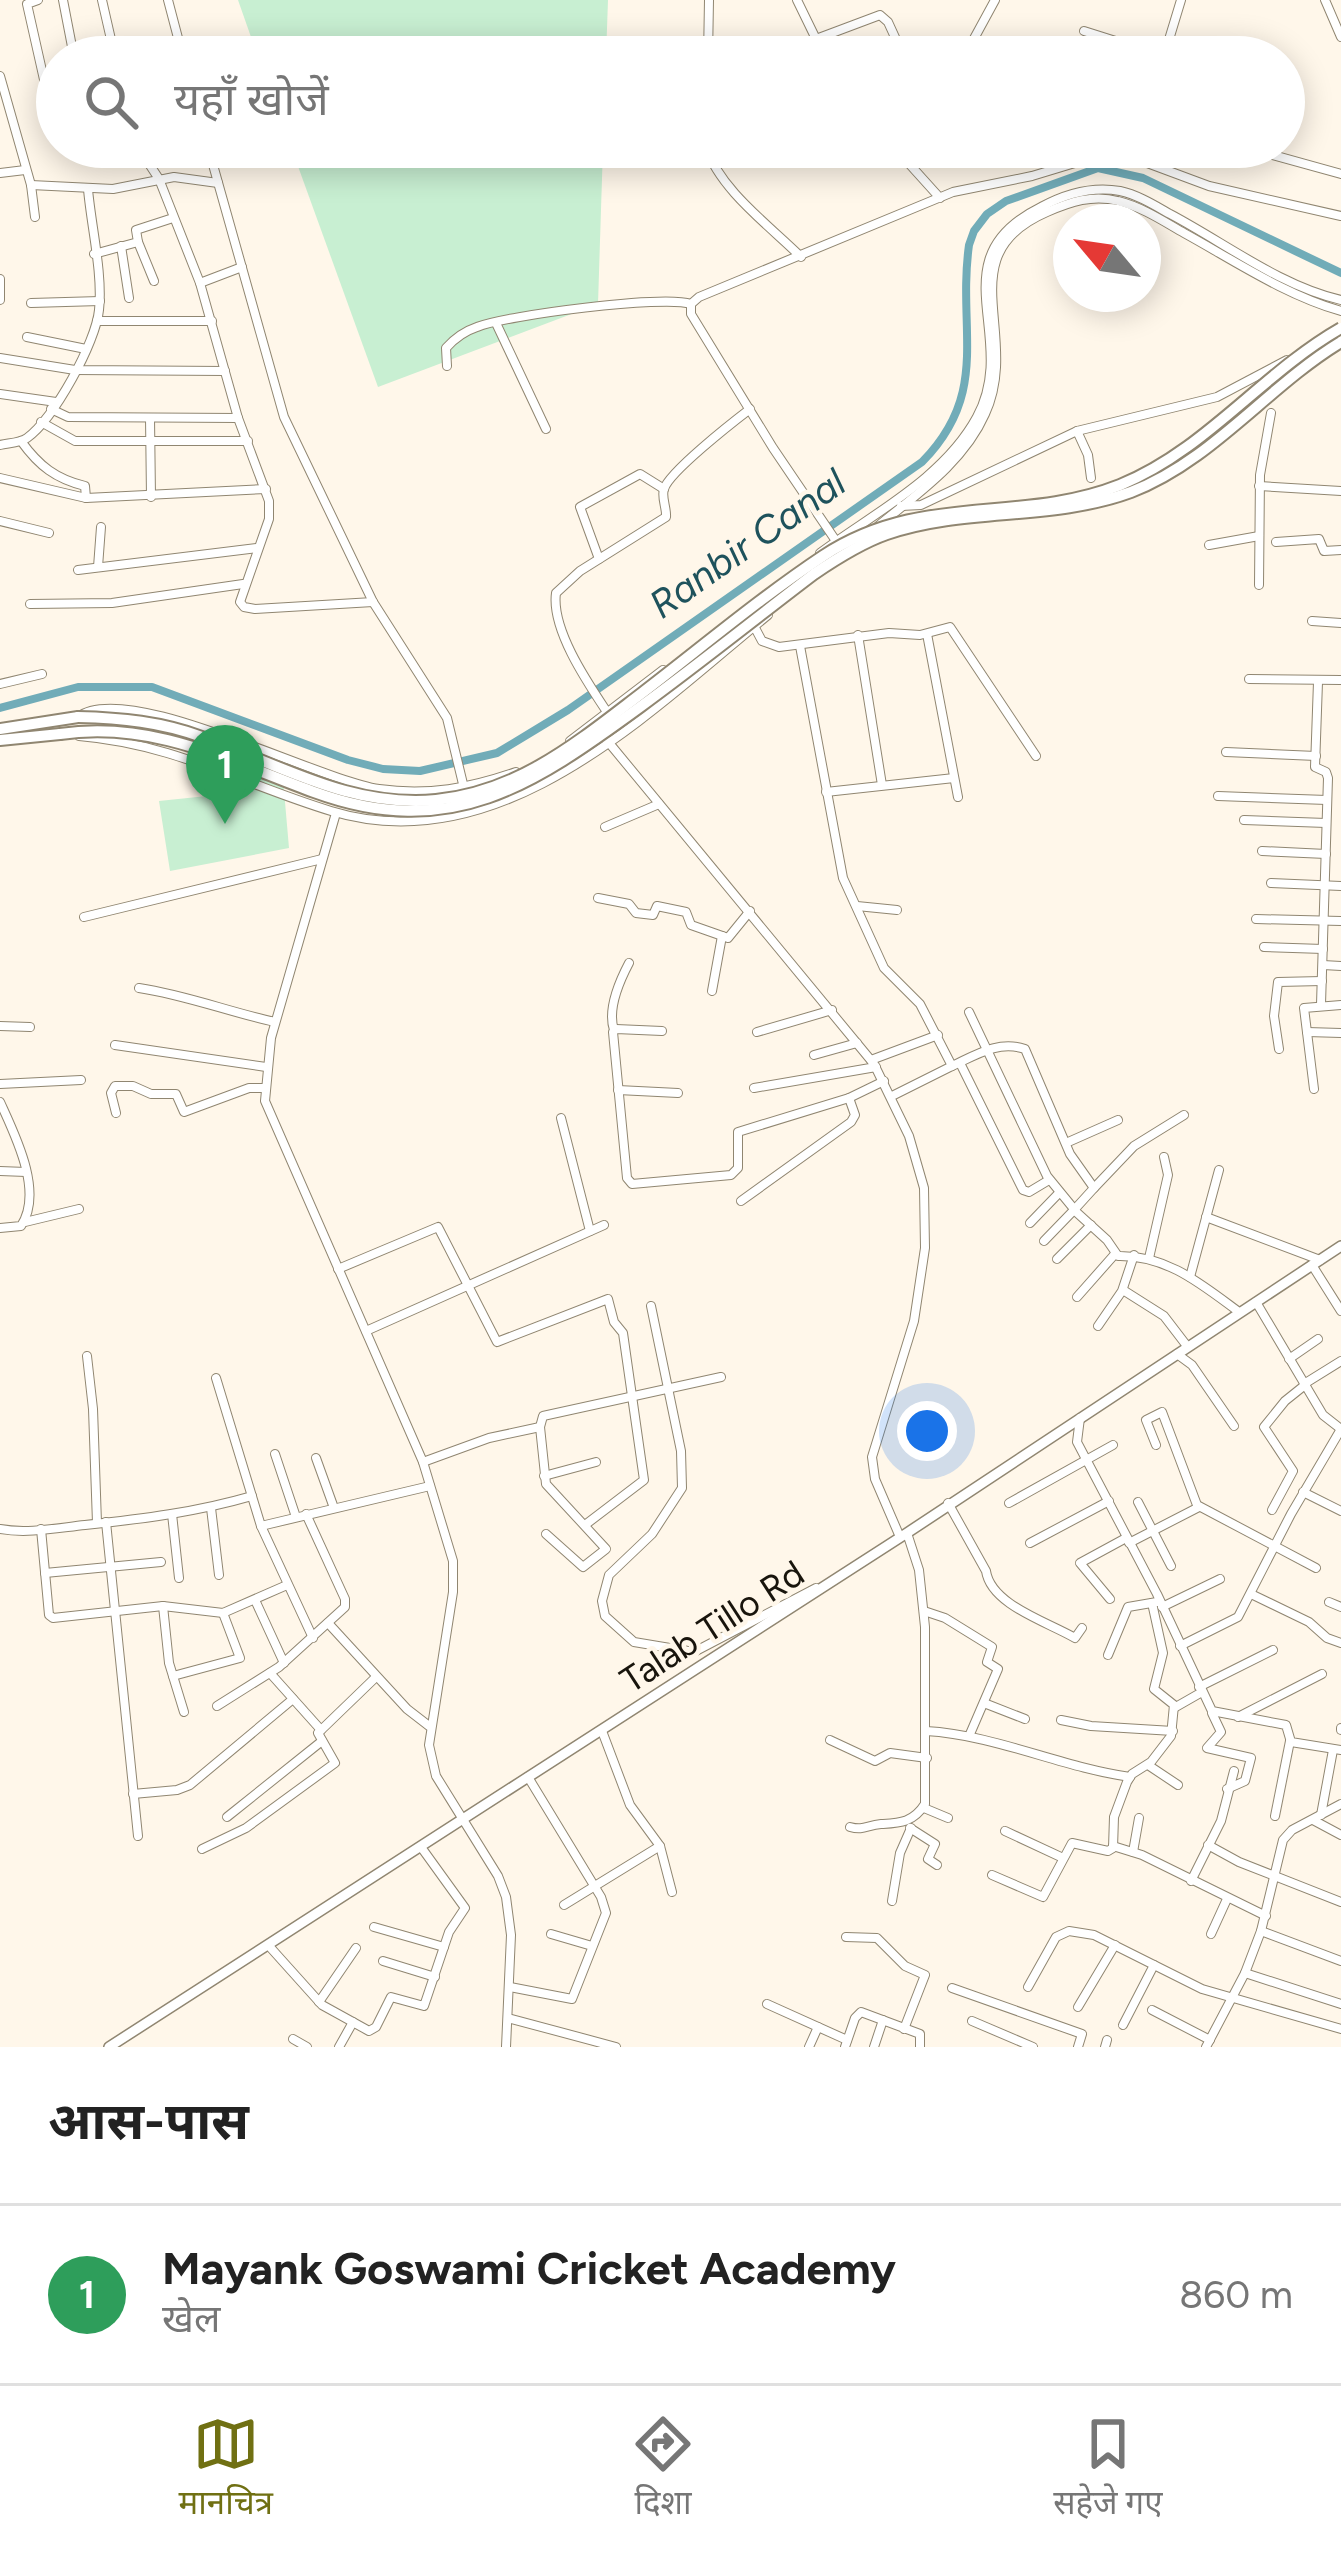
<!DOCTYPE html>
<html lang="hi">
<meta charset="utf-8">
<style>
body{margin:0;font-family:Figtree,"Noto Sans Devanagari",sans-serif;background:#f2f2f2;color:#222}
.compass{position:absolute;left:1053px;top:204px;width:108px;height:108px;border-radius:50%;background:#fff;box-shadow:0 6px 30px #0003;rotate:299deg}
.you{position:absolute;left:927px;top:1431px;width:42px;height:42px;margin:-30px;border:9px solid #fff;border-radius:50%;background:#1a73e8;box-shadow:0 0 0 18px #1a73e833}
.badge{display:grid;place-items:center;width:78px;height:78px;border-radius:50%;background:#707013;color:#fff;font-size:39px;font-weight:700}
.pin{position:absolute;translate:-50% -99px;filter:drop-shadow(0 3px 6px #0008)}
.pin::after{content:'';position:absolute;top:63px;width:42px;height:36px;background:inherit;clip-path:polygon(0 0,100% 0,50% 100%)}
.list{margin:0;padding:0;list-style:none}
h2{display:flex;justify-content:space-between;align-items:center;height:156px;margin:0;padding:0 48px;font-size:51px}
h2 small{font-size:39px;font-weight:400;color:#767676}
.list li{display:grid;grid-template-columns:78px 1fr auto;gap:36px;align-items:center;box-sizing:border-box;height:180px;padding:0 48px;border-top:3px solid #e0e0e0}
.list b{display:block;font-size:45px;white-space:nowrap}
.list p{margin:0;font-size:39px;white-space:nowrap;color:#767676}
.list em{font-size:39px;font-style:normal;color:#767676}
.icon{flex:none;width:66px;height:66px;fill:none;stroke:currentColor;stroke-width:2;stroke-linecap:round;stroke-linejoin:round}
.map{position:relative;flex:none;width:1341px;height:2047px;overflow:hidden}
.search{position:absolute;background:#fff;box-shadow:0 6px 30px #0003;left:36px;right:36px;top:36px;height:132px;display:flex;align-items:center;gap:30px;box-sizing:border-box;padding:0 42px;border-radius:66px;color:#767676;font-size:45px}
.sheet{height:336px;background:#fff}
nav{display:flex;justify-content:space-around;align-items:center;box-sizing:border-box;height:168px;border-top:3px solid #e0e0e0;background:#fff;font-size:33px;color:#767676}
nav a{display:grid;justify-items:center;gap:6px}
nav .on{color:#707013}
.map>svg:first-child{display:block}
.green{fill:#c8efd2}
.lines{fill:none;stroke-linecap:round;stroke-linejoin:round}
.canal{stroke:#71acb8;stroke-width:8}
.minor-casing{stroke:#908671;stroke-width:10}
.major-casing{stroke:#908671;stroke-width:12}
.highway-casing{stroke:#908671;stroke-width:14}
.minor{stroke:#fff;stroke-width:8}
.major{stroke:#fff;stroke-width:9}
.highway{stroke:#fff;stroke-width:10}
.highway-bridge-casing{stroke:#908671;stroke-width:14;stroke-linecap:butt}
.highway-bridge{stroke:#fff;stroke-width:10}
.labels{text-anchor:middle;stroke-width:9;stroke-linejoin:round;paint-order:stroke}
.street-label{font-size:36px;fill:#18140c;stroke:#fff7ea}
.water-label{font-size:39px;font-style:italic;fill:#1e525c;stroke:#fff7ea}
</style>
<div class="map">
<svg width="1341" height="2047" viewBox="0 0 1341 2047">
<rect width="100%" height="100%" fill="#fff7ea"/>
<g class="green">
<path d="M 238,0 L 608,0 L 606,57 L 258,57 Z"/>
<path d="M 291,147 L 603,147 L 598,304 L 378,387 Z"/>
<path d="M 249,773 L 283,779 L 289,848 L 170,871 L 159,801 L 245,792 Z"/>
</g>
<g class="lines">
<path class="canal" d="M 0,708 L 78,687 L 152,687 L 348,760 L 383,769 L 420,771 L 497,753 L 568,710 L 922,462 C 991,392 957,331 969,245 L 974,231 L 987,214 L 1006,201 L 1098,168 L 1143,178 L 1341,273"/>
<defs>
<g id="minor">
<path d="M 38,0 L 27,4 L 56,133"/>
<path d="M 63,0 L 74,57"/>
<path d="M 102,0 L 115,57"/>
<path d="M 168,0 L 183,57"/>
<path d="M 797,0 L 815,37 L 818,57"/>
<path d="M 1325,0 L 1341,37"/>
<path d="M 1084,31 L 1163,56"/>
<path d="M 816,39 L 880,15 L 888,22 L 904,57"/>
<path d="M 1164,56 L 1181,0"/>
<path d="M 666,57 L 670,48 L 708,49"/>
<path d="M 708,57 L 709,0"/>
<path d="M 964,57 L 995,0"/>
<path d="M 0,76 L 31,185 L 35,217"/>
<path d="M 138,147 L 159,179 L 200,283 L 238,418 L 269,501 L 269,519 L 240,602 L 244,607 L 255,609 L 373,602"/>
<path d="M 208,147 L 284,417 L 373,602 L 447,718 L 464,788"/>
<path d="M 706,147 C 720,190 770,226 801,257"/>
<path d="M 894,147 L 940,198"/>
<path d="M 1244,147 L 1341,174"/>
<path d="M 0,173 L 25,170"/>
<path d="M 31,185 L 113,189 L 174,177 L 218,183"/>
<path d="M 138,242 L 154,281"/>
<path d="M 121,246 L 129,298"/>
<path d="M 94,254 L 138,242 L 136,230 L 173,218"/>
<path d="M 0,279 L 0,300"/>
<path d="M 200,283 L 242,267"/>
<path d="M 31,303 L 100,301"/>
<path d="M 97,321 L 212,321"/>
<path d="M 496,323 L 546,429"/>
<path d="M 27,337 L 86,349"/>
<path d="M 0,358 L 75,370 L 225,371"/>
<path d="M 447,366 L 446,348 C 454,339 465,331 477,327 C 507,315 664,295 691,304"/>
<path d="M 0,394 L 56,402"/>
<path d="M 51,409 L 68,417 L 238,418"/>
<path d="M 150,418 L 151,497"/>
<path d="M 41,422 L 75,441 L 248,441"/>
<path d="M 1077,431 L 1088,455 L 1091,478"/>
<path d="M 21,441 C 39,466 56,479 85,486 L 86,498"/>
<path d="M 0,445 C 8,443 20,443 27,438 C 54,419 96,342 99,310 C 103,274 91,225 88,189"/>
<path d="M 0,478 L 86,498 L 266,489"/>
<path d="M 1259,486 L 1341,491"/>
<path d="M 901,506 L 921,505 L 1077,431 L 1217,397 L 1287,360"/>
<path d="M 0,521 L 49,533"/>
<path d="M 878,526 C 917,494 964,462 985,414 C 1022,334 947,255 1047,212 C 1070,202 1093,194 1118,201 C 1142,207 1163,221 1184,233 C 1235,261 1285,295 1341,311"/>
<path d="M 836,541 L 773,448 L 691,314 L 691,304 L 699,297 L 953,192 L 1032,176 L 1098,156 L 1131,157 L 1209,186 L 1341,216"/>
<path d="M 1276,542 L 1319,539 L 1324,551 L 1341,550"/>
<path d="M 1209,545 L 1259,536"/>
<path d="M 820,553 C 874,513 944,478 977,417 C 1021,336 936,259 1041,207 C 1065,194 1092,186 1120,191 C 1138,195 1154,205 1170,214 C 1225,243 1280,286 1341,300"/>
<path d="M 599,559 L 580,507 L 640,474 L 664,489"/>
<path d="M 98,567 L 101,527"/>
<path d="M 78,570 L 257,548"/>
<path d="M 1259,585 L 1260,475 L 1271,413"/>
<path d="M 30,604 L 112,603 L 243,584"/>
<path d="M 1312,621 L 1341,623"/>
<path d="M 754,626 L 762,641 L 779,647 L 889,633 L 920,635 L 950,627 L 1036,756"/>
<path d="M 927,634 L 958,797"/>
<path d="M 858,635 L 882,785"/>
<path d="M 800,646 L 843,878 L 884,968 L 920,1004 L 952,1066 C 976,1055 998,1040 1025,1049 L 1070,1154 L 1094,1188 L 1074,1210 L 1107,1240 L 1118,1256 C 1167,1255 1201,1284 1239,1312"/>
<path d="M 1249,679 L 1341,680"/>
<path d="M 1318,682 L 1315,767 L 1326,772 L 1328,778 L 1321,1004"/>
<path d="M 0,684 L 42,674"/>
<path d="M 607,712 C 587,682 551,629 556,593 L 580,571 L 666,517 C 667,509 661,497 664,489 C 669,472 733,422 750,409"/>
<path d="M 78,717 C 126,679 317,780 379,789 C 428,796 470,788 516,772"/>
<path d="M 79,736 C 175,744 242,784 331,811 C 501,863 649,712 768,615"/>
<path d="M 605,738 L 874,1064 L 909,1136 L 924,1188 L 925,1248 L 914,1321 L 872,1457 L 875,1479 L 900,1537"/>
<path d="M 570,741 L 663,670"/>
<path d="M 1226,752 L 1316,756"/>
<path d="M 826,792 L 954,778"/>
<path d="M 1218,796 L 1327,800"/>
<path d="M 336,813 L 271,1038 L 265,1101 L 423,1462 L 453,1561 L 453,1592 L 429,1745 L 436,1776 L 498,1876 L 506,1897 L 511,1935 L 506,2047"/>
<path d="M 1244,820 L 1326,823"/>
<path d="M 605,827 L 659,804"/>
<path d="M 1262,851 L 1326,854"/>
<path d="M 1271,883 L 1341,886"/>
<path d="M 598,898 L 629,904 L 636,913 L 653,915 L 657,906 L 686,912 L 691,925 L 728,938 L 750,911"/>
<path d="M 857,906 L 897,910"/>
<path d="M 84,917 L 322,859"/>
<path d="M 1256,919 L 1341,921"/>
<path d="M 1264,947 L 1323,949"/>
<path d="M 1323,965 L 1341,966"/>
<path d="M 139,988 C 186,995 229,1012 275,1022"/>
<path d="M 712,991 L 722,936"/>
<path d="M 969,1012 L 1047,1176 L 1074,1209"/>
<path d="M 0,1026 L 30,1027"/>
<path d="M 614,1030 C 607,1009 619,982 629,963"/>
<path d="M 662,1031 L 616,1029 L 613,1032 L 627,1178 L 632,1184 L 731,1175 L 738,1168 L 738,1132 L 849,1098 L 884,1081"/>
<path d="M 757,1032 L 832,1010"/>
<path d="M 1307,1032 L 1341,1033"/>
<path d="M 115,1045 L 266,1067"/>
<path d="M 1279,1049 L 1274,1016 L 1278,982 L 1322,981"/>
<path d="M 814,1055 L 857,1043"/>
<path d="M 871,1060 L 938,1035"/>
<path d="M 960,1063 L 1023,1190 L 1029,1192 L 1049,1180"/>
<path d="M 0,1084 L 81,1080"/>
<path d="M 754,1088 L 876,1067"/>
<path d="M 1314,1089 L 1304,1008 L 1341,1005"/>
<path d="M 618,1090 L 678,1093"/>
<path d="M 892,1096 L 952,1066"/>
<path d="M 0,1102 C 15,1135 44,1192 21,1226 L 0,1228"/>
<path d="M 116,1113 L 111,1093 L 115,1086 L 133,1086 L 151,1094 L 176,1094 L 184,1112 L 249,1088 L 265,1088"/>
<path d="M 561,1118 L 590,1231"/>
<path d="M 1066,1143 L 1118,1120"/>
<path d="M 0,1171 L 26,1172"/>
<path d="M 1094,1188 L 1134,1146 L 1184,1115"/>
<path d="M 741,1201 L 851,1122 L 855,1115 L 849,1098"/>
<path d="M 1206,1217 L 1320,1260"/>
<path d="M 25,1222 L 79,1209"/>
<path d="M 1030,1223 L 1059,1193"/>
<path d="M 1044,1241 L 1074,1210"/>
<path d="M 1149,1258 L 1168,1175 L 1164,1157"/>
<path d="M 1057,1259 L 1091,1225"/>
<path d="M 1312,1265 L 1341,1311"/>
<path d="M 338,1269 L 438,1227 L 497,1342 L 608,1299 L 614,1322 L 623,1333 L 644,1480 L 585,1525"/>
<path d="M 1190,1277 L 1219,1170"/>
<path d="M 1123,1290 L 1164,1316 L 1187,1346"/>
<path d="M 1077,1297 L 1115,1254"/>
<path d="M 1256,1302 L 1323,1415 L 1341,1429"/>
<path d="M 651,1306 L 681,1451 L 682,1488 L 652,1534 L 609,1575 L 602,1601 L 605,1616 L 634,1642 L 694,1652 L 816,1588"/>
<path d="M 1098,1326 L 1122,1291 L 1134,1255"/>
<path d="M 366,1331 L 604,1225"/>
<path d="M 1177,1354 L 1192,1365 L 1234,1426"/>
<path d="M 87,1356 L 93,1409 L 97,1523"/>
<path d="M 1289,1359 L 1318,1339"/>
<path d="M 216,1378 L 261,1526 L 313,1638"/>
<path d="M 1304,1384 L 1341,1361"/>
<path d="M 1080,1418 L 1077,1442 L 1157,1594 L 1212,1711 L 1286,1725 L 1291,1742 L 1341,1750"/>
<path d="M 1156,1445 L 1146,1420 L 1162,1412 L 1197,1505 L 1316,1568"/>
<path d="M 275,1454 L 296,1517"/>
<path d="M 316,1458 L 334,1508"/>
<path d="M 423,1462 L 489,1438 L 540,1427"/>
<path d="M 544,1476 L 596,1462"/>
<path d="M 1303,1492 L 1341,1511"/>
<path d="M 1138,1502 L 1171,1566"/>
<path d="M 948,1503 L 986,1571 C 991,1605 1048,1622 1075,1638 L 1082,1628"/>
<path d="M 1009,1503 L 1113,1445"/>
<path d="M 211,1508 L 219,1575"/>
<path d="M 1272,1510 L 1293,1471 L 1264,1427 L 1285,1401 L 1305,1385"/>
<path d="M 172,1514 L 179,1578"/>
<path d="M 106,1522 L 138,1836"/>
<path d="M 261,1526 L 430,1486"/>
<path d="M 0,1529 C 27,1534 57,1528 85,1525 C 142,1519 197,1512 252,1496"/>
<path d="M 41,1529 L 49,1615 L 53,1618 L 163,1606 L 223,1613 L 287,1585"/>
<path d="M 546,1534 L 583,1567 L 606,1549 L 546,1484 L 540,1427 L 543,1416 L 721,1377"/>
<path d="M 1030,1543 L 1109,1501"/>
<path d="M 1129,1543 L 1199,1507"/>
<path d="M 45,1573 L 161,1562"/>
<path d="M 1251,1594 L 1309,1622 L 1327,1638 L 1341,1643"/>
<path d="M 1110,1599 L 1080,1563 L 1126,1538"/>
<path d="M 255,1600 L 284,1663"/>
<path d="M 1329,1602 L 1341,1607"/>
<path d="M 163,1606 L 169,1663 L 184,1712"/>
<path d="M 1162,1607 L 1220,1579"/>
<path d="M 924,1611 L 945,1618 L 992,1647 L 987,1662 L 998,1669 L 970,1734"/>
<path d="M 328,1623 L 407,1709 L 429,1726"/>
<path d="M 1180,1646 L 1238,1617 L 1291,1514 L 1341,1429"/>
<path d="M 1108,1655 L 1128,1607 L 1157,1602"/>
<path d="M 270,1673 L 321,1730"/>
<path d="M 173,1676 L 240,1658 L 223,1613"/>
<path d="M 1199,1687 L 1273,1650"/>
<path d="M 984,1703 L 1025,1719"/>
<path d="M 217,1706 L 279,1667 L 345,1607 L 345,1599 L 306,1514"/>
<path d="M 1174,1708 L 1202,1692"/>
<path d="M 1212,1713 L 1221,1732 L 1207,1748 L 1251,1758 L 1245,1781 L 1227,1789"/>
<path d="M 1238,1717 L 1322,1674"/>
<path d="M 1061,1720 L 1091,1726 L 1173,1731"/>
<path d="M 1341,1730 L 1341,1728"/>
<path d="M 602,1731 L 630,1805 L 660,1846 L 672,1892"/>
<path d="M 926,1731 C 996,1735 1060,1767 1130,1777"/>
<path d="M 830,1740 L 875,1761 L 890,1753 L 927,1758"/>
<path d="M 1148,1765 L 1178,1785"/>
<path d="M 133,1794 L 177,1790 L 190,1785 L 293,1699"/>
<path d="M 924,1808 L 948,1818"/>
<path d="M 1321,1815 L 1333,1750"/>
<path d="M 1275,1816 L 1290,1741"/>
<path d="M 227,1817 L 322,1741"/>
<path d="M 1313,1820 L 1341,1835"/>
<path d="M 850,1827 C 864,1831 867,1825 881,1824 C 899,1823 913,1823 925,1804 L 925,1627 L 919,1570 L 907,1533"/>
<path d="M 910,1828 L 935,1844 L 928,1859 L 937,1865"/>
<path d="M 1005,1831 L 1063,1858"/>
<path d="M 1208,1845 L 1239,1862 L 1341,1902"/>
<path d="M 1113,1846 L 1142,1855 L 1266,1916"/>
<path d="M 202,1849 L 246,1828 L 335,1763 L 318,1733 L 376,1677"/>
<path d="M 1133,1852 L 1139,1818"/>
<path d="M 992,1875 L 1043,1897 L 1072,1843 L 1108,1851 L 1113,1848 L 1114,1817 L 1127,1782 L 1132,1774 L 1151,1762 L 1171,1736 L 1174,1705 L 1154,1689 L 1163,1653 L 1152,1603"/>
<path d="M 1191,1881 L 1221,1821 L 1234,1771"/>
<path d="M 892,1901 L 900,1853 L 911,1828"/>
<path d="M 564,1905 L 660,1846"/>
<path d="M 374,1927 L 444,1947"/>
<path d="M 1261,1931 L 1341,1961"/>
<path d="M 551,1934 L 592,1946"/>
<path d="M 1211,1934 L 1227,1899"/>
<path d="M 846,1937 L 877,1938 L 905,1966 L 925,1975 L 904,2029"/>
<path d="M 269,1946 L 322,2005 L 369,2031 L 376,2027 L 391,1997 L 424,2006 L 449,1932 L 465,1908 L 421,1847"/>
<path d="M 383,1961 L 435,1977"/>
<path d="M 1245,1973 L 1341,2004"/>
<path d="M 510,1987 L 572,1999 L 606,1913 L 601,1897 L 528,1777"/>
<path d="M 1028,1987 L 1056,1937 L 1069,1931 L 1094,1935 L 1202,1989 L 1341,2029"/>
<path d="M 952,1988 L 1082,2034 L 1078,2047"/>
<path d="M 319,2002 L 356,1948"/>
<path d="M 767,2004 L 847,2040"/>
<path d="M 1078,2007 L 1115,1945"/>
<path d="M 1152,2010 L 1210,2040"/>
<path d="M 508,2018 L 616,2047"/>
<path d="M 972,2021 L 1033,2047"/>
<path d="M 1123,2025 L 1154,1965"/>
<path d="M 293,2039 L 307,2047"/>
<path d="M 339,2047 L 353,2022"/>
<path d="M 809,2047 L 818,2027"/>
<path d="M 845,2047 L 855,2018 L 861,2012 L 920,2034 L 920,2047"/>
<path d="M 874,2047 L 883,2020"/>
<path d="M 1105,2047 L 1107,2040"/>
<path d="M 1206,2047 L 1245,1973 L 1261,1931 L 1283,1840 L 1292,1830 L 1341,1804"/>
</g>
<path id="major" d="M 109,2047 L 907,1533 L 1341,1246"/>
<g id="highway">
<path d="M 0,729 L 78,717"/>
<path d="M 0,740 L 60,734"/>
</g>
</defs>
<use href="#minor" class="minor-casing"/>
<use href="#major" class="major-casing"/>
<use href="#highway" class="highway-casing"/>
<use href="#minor" class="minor"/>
<use href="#major" class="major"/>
<use href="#highway" class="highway"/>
<defs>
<g id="highway-bridge">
<path d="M 78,717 C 121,718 162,722 202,737 C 281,765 350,808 436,800 C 519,792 579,741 642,693 C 702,647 760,598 823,556 C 922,491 1019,525 1120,485 C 1206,450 1262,373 1341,328"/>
<path d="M 60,734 C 153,720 229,761 314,792 C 451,842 533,785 640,707 C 699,664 756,618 814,574 C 836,559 861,543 887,534 C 966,507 1052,521 1131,492 C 1212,461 1268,386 1341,342"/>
</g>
</defs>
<use href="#highway-bridge" class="highway-bridge-casing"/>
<use href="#highway-bridge" class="highway-bridge"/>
</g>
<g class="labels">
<g class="street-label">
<text transform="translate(712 1626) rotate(-33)" y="13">Talab Tillo Rd</text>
</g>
<g class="water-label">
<text transform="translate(747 543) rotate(-35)" y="14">Ranbir Canal</text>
</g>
</g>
</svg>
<svg class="compass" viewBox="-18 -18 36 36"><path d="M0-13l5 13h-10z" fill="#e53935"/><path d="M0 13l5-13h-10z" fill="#767676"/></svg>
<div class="you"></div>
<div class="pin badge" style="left:225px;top:824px;background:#2e9e5b">1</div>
<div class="search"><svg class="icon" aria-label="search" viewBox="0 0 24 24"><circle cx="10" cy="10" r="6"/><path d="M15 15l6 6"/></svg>यहाँ खोजें</div>
</div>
<section class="sheet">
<h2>आस-पास<small></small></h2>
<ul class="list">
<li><span class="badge" style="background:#2e9e5b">1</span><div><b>Mayank Goswami Cricket Academy</b><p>खेल</p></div><em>860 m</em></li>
</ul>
</section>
<nav>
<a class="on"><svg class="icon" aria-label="map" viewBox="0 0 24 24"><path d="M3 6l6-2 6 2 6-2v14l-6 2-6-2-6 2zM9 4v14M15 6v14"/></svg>मानचित्र</a>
<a><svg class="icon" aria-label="directions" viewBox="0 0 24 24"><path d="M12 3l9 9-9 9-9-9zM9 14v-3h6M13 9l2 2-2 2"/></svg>दिशा</a>
<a><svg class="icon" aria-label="saved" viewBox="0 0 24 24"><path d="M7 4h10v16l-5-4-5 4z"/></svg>सहेजे गए</a>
</nav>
